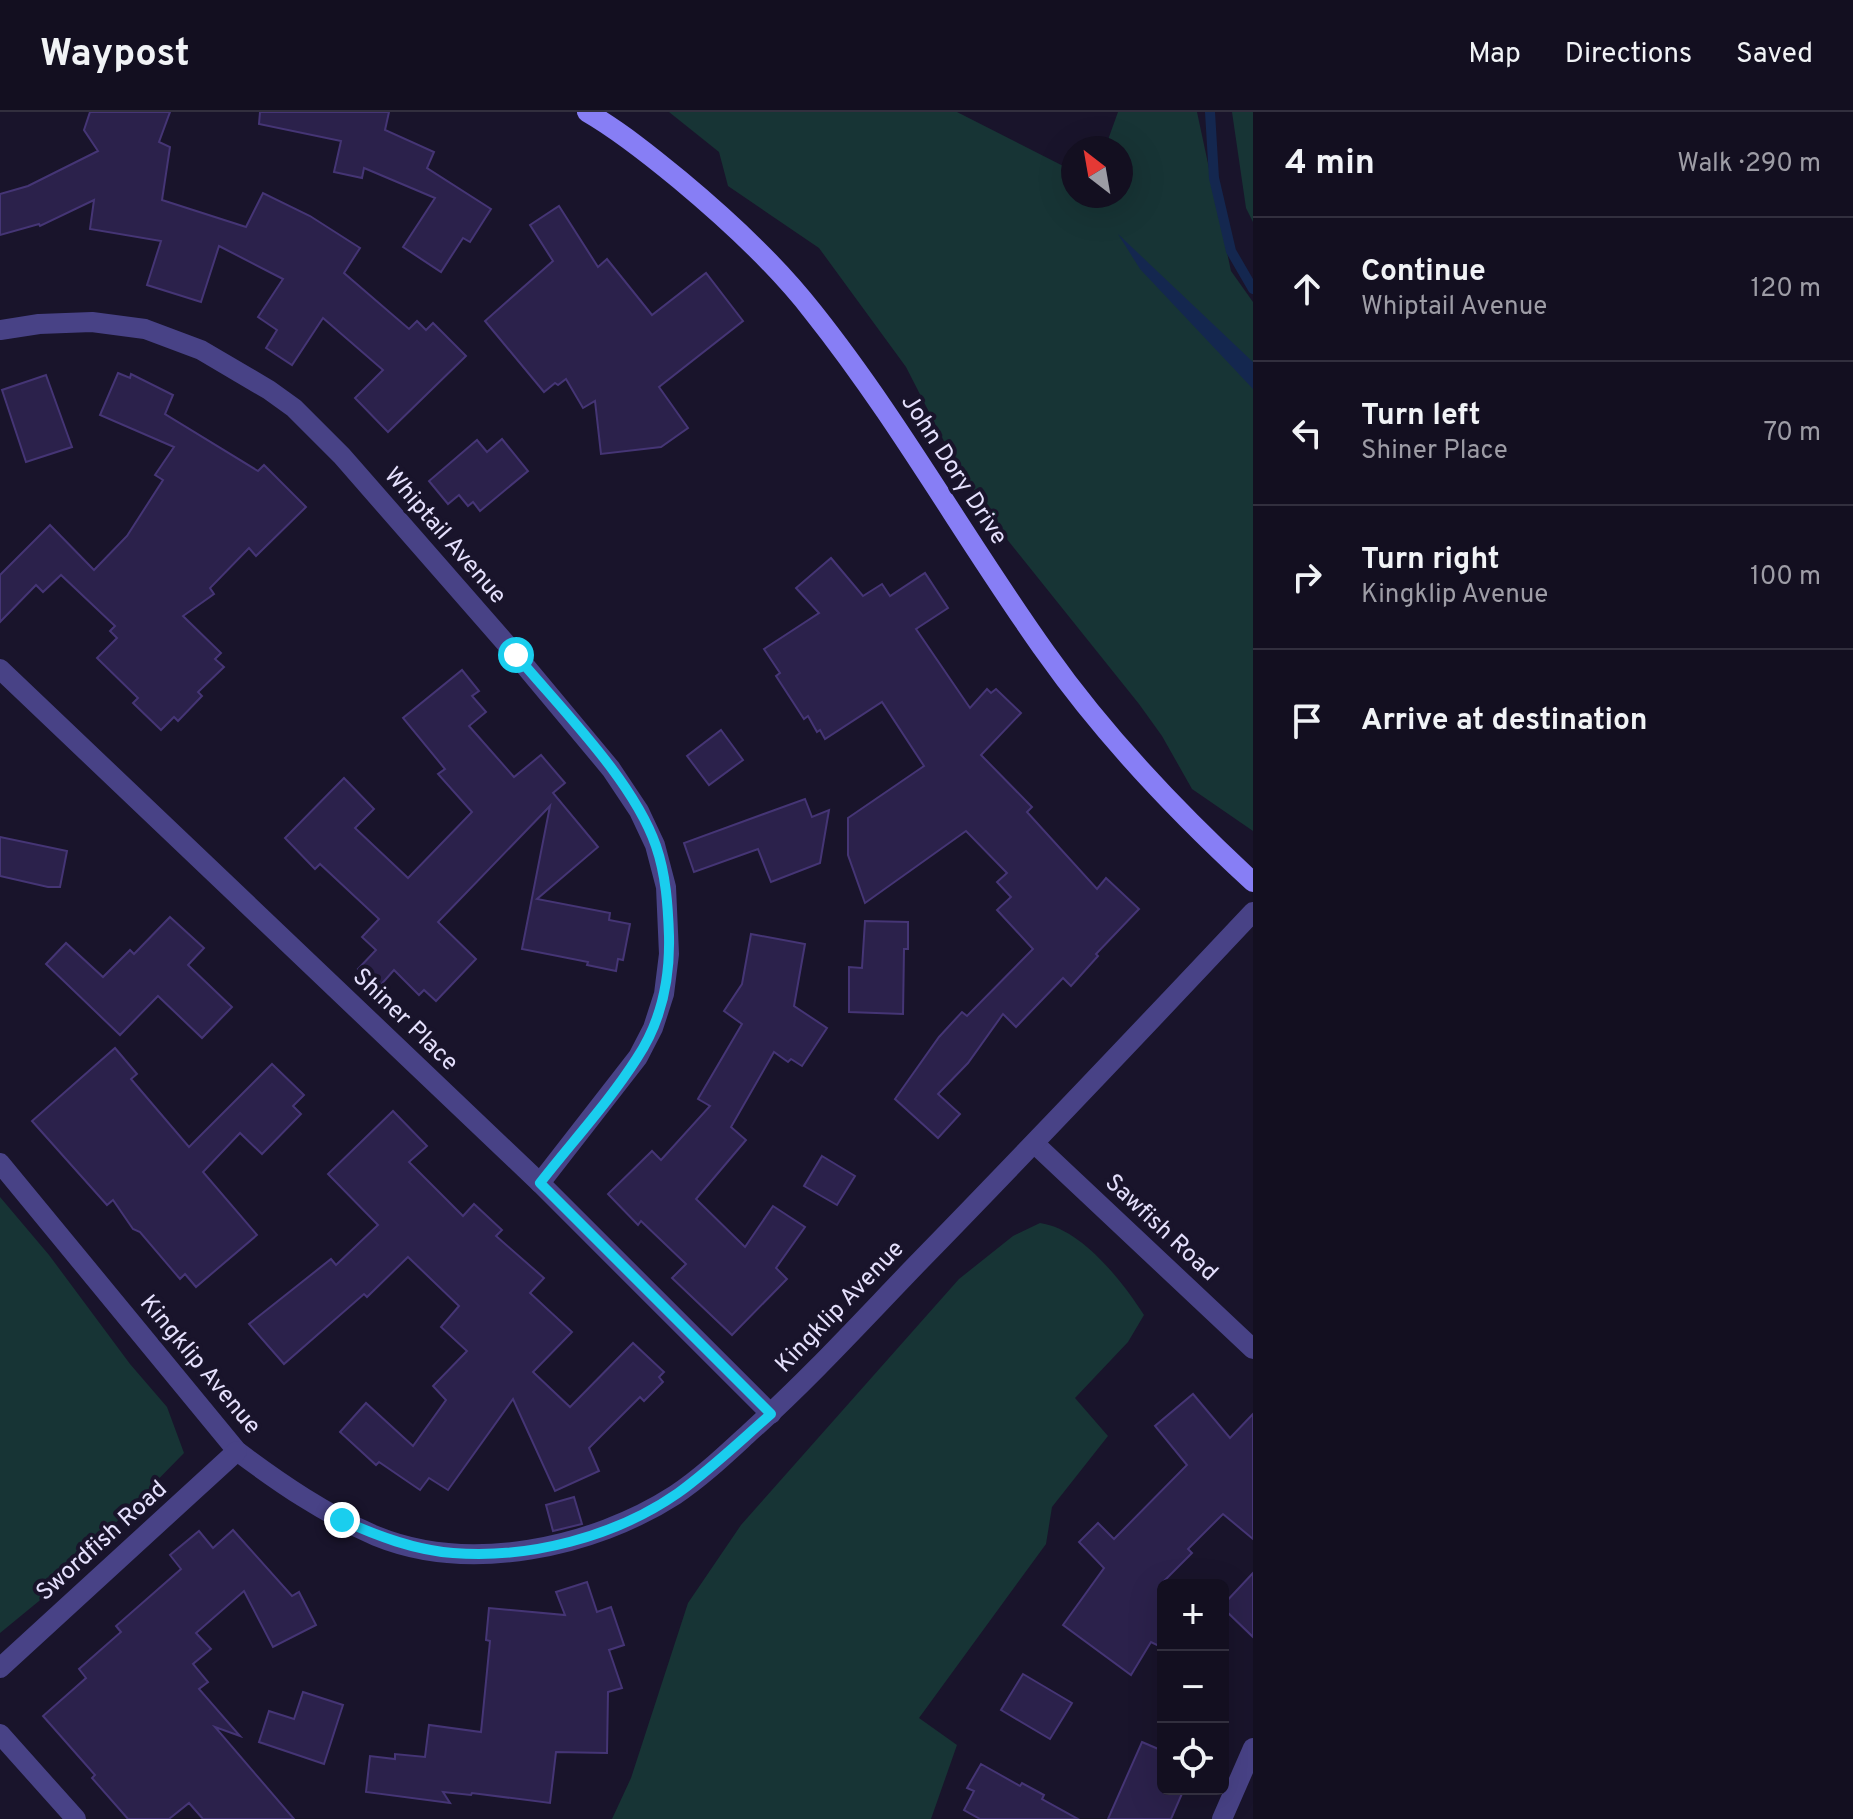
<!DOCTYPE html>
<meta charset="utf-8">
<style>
body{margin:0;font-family:Overpass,sans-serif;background:#1c1829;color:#f1f3f6}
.controls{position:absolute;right:24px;bottom:24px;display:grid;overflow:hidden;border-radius:12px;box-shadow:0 8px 32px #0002}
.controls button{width:72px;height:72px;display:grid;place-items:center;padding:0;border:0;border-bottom:2px solid #322f3e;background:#130f20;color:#f1f3f6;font:40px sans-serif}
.compass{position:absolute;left:1061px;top:24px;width:72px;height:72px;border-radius:50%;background:#130f20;box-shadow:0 8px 32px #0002;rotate:329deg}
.stop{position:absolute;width:24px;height:24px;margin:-18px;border:6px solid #1aceee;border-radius:50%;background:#fff}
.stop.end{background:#1aceee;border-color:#fff;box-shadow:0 2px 8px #0008}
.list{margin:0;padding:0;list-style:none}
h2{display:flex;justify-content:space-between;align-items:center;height:104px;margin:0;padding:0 32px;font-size:34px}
h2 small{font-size:26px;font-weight:400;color:#9d9ca5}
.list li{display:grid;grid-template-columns:52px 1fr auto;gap:24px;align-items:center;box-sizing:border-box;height:144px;padding:0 32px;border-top:2px solid #322f3e}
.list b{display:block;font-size:30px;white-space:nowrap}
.list p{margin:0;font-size:26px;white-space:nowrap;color:#9d9ca5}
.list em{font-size:26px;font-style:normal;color:#9d9ca5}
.icon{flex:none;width:44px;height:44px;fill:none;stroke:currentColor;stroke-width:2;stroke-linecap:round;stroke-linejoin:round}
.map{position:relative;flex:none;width:1253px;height:1707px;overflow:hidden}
header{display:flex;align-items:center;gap:48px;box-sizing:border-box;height:112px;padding:0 40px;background:#130f20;border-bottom:2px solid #322f3e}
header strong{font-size:38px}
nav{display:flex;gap:44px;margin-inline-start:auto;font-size:28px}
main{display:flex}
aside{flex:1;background:#130f20}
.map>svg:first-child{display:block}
.green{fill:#173435}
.water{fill:#14274f}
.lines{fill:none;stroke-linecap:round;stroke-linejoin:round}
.stream{stroke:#14274f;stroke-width:10}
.building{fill:#2b214b;stroke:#453575;stroke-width:2}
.street{stroke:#484286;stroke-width:20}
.secondary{stroke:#877ef5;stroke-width:20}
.route{stroke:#1aceee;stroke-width:10}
.labels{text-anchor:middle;stroke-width:8;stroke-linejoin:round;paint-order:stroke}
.street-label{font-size:24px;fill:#e5e0fd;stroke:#19142b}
</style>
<header>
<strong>Waypost</strong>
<nav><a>Map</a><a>Directions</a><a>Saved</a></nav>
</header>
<main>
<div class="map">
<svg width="1253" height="1707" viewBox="0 0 1253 1707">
<rect width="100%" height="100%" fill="#19142b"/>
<g class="green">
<path d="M 669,0 L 957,0 L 1073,59 L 1073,84 L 1121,84 L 1121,36 L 1105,36 L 1118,0 L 1197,0 L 1231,159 L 1253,190 L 1253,719 L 1192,677 L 1162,624 L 1139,592 L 998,416 L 947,335 L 906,255 L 819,136 L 728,74 L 719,40 Z"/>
<path d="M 1232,0 L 1253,0 L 1253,110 L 1246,96 Z"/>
<path d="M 0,1085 L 49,1143 L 130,1252 L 167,1295 L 184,1341 L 39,1489 L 0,1521 Z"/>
<path d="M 1040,1111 C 1082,1117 1122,1169 1144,1203 L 1128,1230 L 1075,1286 L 1108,1324 L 1052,1395 L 1046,1432 L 919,1606 L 957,1633 L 931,1707 L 612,1707 L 631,1666 L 688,1491 L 741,1413 L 959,1167 L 1013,1124 Z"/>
</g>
<path class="water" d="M 1118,122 L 1253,250 L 1253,277 L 1140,157 Z"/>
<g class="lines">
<path class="stream" d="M 1210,0 L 1214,66 L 1231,139 L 1253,177"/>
</g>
<g class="building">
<path d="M 90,0 L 170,0 L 159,30 L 170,35 L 162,88 L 246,115 L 263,81 L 310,104 L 360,136 L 344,161 L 409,217 L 417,209 L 426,218 L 433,211 L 466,244 L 388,320 L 355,286 L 383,258 L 323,206 L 292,253 L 266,236 L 277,218 L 258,205 L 283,167 L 219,134 L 201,190 L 147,173 L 161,129 L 90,117 L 94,88 L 40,114 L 39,112 L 0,123 L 0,82 L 28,74 L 98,39 L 84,18 Z"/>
<path d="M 260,0 L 389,0 L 385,18 L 434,40 L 427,56 L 491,97 L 470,130 L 463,126 L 441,160 L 403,135 L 435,86 L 364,56 L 362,66 L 334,60 L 341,29 L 259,12 Z"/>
<path d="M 559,94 L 598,155 L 607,147 L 652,203 L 706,161 L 743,209 L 659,275 L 688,316 L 661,335 L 601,342 L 595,289 L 583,296 L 566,267 L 558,273 L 555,271 L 544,280 L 485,209 L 553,149 L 530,113 Z"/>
<path d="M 118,261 L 130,266 L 131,262 L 173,283 L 165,302 L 258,359 L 264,353 L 306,395 L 256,444 L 249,436 L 210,476 L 214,482 L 183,504 L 221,541 L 215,547 L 224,555 L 198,580 L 202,584 L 178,609 L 174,605 L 161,618 L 133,591 L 138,586 L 97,546 L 117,526 L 110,519 L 115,514 L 61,463 L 43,480 L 36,473 L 0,510 L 0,463 L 50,413 L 94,458 L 127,424 L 163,368 L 155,363 L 174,335 L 100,303 Z"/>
<path d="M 46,263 L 72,335 L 26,350 L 2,278 Z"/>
<path d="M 502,327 L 528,359 L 480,399 L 473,390 L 468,394 L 459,383 L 448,392 L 429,369 L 477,328 L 487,340 Z"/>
<path d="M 831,446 L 863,484 L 882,472 L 890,484 L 925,461 L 948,496 L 916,517 L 970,596 L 987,577 L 991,581 L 996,577 L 1021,601 L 981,643 L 1032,695 L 1027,700 L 1097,777 L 1106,766 L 1139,797 L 1096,842 L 1098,844 L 1071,874 L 1063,866 L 1016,915 L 1003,902 L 968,951 L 938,982 L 960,1002 L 938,1026 L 895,987 L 939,925 L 962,900 L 967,904 L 1033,837 L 997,798 L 1011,785 L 997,770 L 1007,761 L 966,719 L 865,791 L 848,743 L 848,706 L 924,654 L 882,590 L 825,627 L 820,618 L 817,620 L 808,604 L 804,607 L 776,564 L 780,561 L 764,537 L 819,501 L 796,476 Z"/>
<path d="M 462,558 L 479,579 L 472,584 L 486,600 L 469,614 L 514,665 L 541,643 L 565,671 L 553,681 L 598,735 L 537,787 L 610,801 L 609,808 L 630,812 L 623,848 L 618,847 L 616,859 L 587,853 L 588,850 L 522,837 L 550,694 L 438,810 L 476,847 L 436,889 L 424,878 L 419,883 L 394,858 L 378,876 L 358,857 L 376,838 L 362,825 L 379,807 L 320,752 L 315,757 L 285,726 L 344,666 L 374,697 L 355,716 L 408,766 L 472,700 L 438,662 L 445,657 L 403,606 Z"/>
<path d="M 721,618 L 743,648 L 709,673 L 687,644 Z"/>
<path d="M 805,687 L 812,705 L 829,698 L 820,751 L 771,770 L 758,737 L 694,760 L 684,731 Z"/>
<path d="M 0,725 L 67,739 L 60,775 L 48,775 L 0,764 Z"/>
<path d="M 170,805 L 204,836 L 188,853 L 232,895 L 202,926 L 158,884 L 120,923 L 46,852 L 66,831 L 103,865 L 130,838 L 134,842 Z"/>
<path d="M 865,809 L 908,810 L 908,837 L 904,837 L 903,902 L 849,900 L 849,855 L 862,856 Z"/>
<path d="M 751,822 L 805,832 L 794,894 L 827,916 L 802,954 L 791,947 L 788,950 L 774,940 L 731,1015 L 746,1028 L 696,1087 L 745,1135 L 773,1094 L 805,1115 L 776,1156 L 787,1167 L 732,1223 L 672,1166 L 686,1152 L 641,1109 L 638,1113 L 608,1082 L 652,1039 L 661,1048 L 710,994 L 698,987 L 742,912 L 724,899 L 742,872 Z"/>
<path d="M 115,936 L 137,962 L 131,967 L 189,1035 L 272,952 L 304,983 L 293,994 L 301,1002 L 262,1042 L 240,1021 L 203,1060 L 257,1123 L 196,1175 L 185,1162 L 180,1167 L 140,1120 L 133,1117 L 113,1088 L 107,1093 L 32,1009 Z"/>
<path d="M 393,999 L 427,1034 L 409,1050 L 463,1104 L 474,1092 L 502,1118 L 496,1124 L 544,1166 L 530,1181 L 572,1220 L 533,1260 L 570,1295 L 633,1231 L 664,1260 L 659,1265 L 663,1270 L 644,1289 L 640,1285 L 589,1336 L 599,1359 L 555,1379 L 513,1287 L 448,1378 L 429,1366 L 420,1378 L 379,1350 L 376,1353 L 340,1320 L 366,1291 L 413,1334 L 446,1288 L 433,1274 L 467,1239 L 441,1215 L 459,1194 L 408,1145 L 367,1185 L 364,1182 L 284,1252 L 249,1212 L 331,1147 L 336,1153 L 378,1113 L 328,1062 Z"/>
<path d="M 822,1044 L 855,1064 L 837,1093 L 804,1074 Z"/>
<path d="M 1193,1282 L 1230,1326 L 1253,1302 L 1253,1427 L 1223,1402 L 1188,1437 L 1192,1441 L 1163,1470 L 1163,1536 L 1151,1530 L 1131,1563 L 1063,1513 L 1104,1456 L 1079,1430 L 1098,1411 L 1114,1427 L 1187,1353 L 1155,1314 Z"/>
<path d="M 574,1385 L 582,1412 L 553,1419 L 546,1393 Z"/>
<path d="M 233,1418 L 292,1484 L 299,1480 L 316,1513 L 273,1535 L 244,1479 L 196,1521 L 211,1537 L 193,1552 L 208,1570 L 199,1577 L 240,1624 L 215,1615 L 294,1707 L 203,1707 L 189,1691 L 169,1707 L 128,1707 L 92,1666 L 95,1663 L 43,1604 L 86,1566 L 79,1557 L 121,1520 L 116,1514 L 181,1457 L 170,1443 L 199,1419 L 213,1436 Z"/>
<path d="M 1253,1461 L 1253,1525 L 1223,1496 L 1223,1493 Z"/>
<path d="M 587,1470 L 597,1500 L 611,1495 L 624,1533 L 609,1538 L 622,1576 L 608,1580 L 607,1641 L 556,1640 L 550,1691 L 472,1681 L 471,1683 L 443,1680 L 450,1691 L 366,1680 L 370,1644 L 395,1647 L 395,1642 L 425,1645 L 429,1613 L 481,1620 L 490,1529 L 486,1528 L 489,1496 L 565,1503 L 556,1480 Z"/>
<path d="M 1023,1562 L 1072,1591 L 1050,1627 L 1001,1598 Z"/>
<path d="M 303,1580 L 343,1593 L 324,1652 L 259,1630 L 269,1599 L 294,1607 Z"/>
<path d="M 1142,1630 L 1163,1639 L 1163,1677 L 1184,1677 L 1171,1707 L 1108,1707 Z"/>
<path d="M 981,1652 L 1020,1674 L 1022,1671 L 1044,1683 L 1042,1687 L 1078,1707 L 980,1707 L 964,1698 L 974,1679 L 967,1676 Z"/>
</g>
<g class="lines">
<g class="street">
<path d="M 0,218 L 39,212 L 92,210 L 145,217 L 201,238 L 269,278 L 294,296 L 342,344 L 516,543 L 611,657 L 639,699 L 655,733 L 666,775 L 669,842 L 664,882 L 653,916 L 638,945 L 540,1071"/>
<path d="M 0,557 L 540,1071 L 771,1302"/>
<path d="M 1035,1032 L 1253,1237"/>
<path d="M 0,1051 L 237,1339 C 281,1372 325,1402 376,1424 C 469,1462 593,1436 675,1383 C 702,1365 726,1342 750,1320 C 808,1268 861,1210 915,1154 C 1029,1037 1141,919 1253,800"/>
<path d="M 0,1556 L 237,1339"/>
<path d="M 0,1622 L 76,1707"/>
<path d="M 1222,1707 L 1253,1636"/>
</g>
<path class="secondary" d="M 587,0 C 620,19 651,44 680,68 C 728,108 775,151 813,200 C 899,308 966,429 1046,541 C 1106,626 1177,700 1253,770"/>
</g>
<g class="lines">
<path class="route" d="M 342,1408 C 377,1424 414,1438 453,1441 C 529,1447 615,1425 678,1381 C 711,1357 740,1329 771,1302 L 540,1071 C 572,1030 609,990 637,946 C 661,910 670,866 669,824 C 668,794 666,763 656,734 C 633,668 561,597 516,543"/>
</g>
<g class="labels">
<g class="street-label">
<text transform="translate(955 357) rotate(57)" y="8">John Dory Drive</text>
<text transform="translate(446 423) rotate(49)" y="8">Whiptail Avenue</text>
<text transform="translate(406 907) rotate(44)" y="8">Shiner Place</text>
<text transform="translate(1162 1115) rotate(43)" y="8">Sawfish Road</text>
<text transform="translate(839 1194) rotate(-46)" y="8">Kingklip Avenue</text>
<text transform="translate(201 1252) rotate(50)" y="8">Kingklip Avenue</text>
<text transform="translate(101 1428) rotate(-42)" y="8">Swordfish Road</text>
</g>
</g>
</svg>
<div class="controls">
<button>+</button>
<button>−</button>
<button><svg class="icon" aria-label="locate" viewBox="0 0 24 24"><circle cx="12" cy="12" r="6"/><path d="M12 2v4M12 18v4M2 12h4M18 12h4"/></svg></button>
</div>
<svg class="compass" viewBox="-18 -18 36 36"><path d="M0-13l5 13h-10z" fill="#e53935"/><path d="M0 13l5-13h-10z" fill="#9d9ca5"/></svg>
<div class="stop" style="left:516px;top:543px"></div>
<div class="stop end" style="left:342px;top:1408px"></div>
</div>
<aside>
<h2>4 min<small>Walk · 290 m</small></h2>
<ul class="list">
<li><svg class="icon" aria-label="ahead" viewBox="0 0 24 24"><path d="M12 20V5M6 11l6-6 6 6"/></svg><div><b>Continue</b><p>Whiptail Avenue</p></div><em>120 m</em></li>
<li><svg class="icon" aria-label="left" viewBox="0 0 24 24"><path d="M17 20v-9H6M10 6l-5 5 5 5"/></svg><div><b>Turn left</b><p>Shiner Place</p></div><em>70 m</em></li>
<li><svg class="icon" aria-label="right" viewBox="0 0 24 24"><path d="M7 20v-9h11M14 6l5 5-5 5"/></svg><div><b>Turn right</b><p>Kingklip Avenue</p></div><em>100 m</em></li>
<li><svg class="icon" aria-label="arrive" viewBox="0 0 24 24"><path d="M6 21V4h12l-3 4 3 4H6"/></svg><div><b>Arrive at destination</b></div></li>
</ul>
</aside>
</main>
